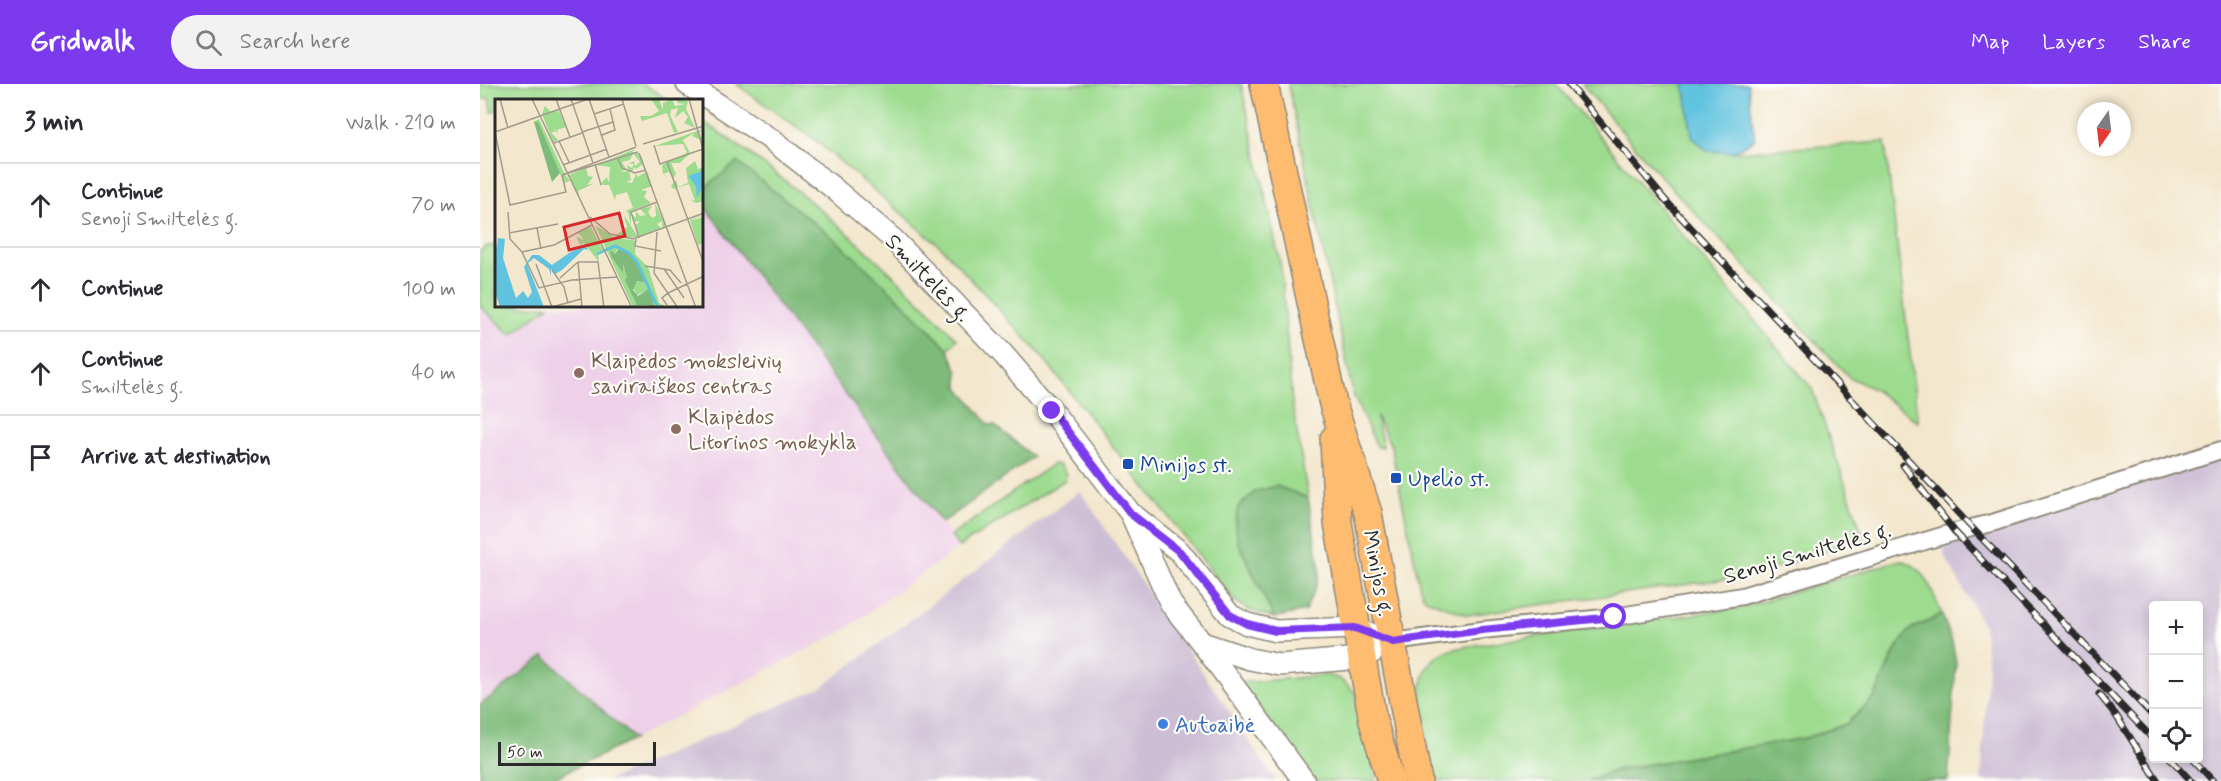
<!DOCTYPE html>
<meta charset="utf-8">
<style>
body{margin:0;font-family:Mynerve,sans-serif;background:#f2f2f3;color:#2b2b33}
.controls{position:absolute;right:18px;bottom:18px;display:grid;overflow:hidden;border-radius:6px;box-shadow:0 3px 9px #0003}
.controls button{width:54px;height:54px;display:grid;place-items:center;padding:0;border:0;border-bottom:2px solid #e1e1e2;background:#fff;color:#2b2b33;font:30px sans-serif}
.compass{position:absolute;left:1597px;top:18px;width:54px;height:54px;border-radius:50%;background:#fff;box-shadow:0 3px 9px #0003;rotate:194deg}
.scale{position:absolute;left:18px;bottom:15px;width:158px;box-sizing:border-box;padding-left:6px;border:3px solid #2b2b2b;border-top:0;font-size:16px;line-height:21px;white-space:nowrap;color:#2b2b2b;-webkit-text-stroke:4px #fdfcf7;paint-order:stroke}
.stop{position:absolute;width:18px;height:18px;margin:-14px;border:4px solid #7c3aed;border-radius:50%;background:#fff}
.stop.end{background:#7c3aed;border-color:#fff;box-shadow:0 2px 6px #0008}
.list{margin:0;padding:0;list-style:none}
h2{display:flex;justify-content:space-between;align-items:center;height:78px;margin:0;padding:0 24px;font-size:26px}
h2 small{font-size:20px;font-weight:400;color:#7c7c81}
.list li{display:grid;grid-template-columns:39px 1fr auto;gap:18px;align-items:center;box-sizing:border-box;height:84px;padding:0 24px;border-top:2px solid #e1e1e2}
.list b{display:block;font-size:22px;white-space:nowrap}
.list p{margin:0;font-size:20px;white-space:nowrap;color:#7c7c81}
.list em{font-size:20px;font-style:normal;color:#7c7c81}
.icon{flex:none;width:33px;height:33px;fill:none;stroke:currentColor;stroke-width:2;stroke-linecap:round;stroke-linejoin:round}
.map{position:relative;flex:none;width:1741px;height:697px;overflow:hidden}
header{display:flex;align-items:center;gap:36px;box-sizing:border-box;height:84px;padding:0 30px;background:#7c3aed;color:#fff}
header strong{font-size:28px}
nav{display:flex;gap:33px;margin-inline-start:auto;font-size:21px}
.search{width:420px;height:54px;background:#f2f2f3;display:flex;align-items:center;gap:15px;box-sizing:border-box;padding:0 21px;border-radius:33px;color:#7c7c81;font-size:22px}
main{display:flex}
aside{flex:1;background:#fff}
.map>svg:first-child{display:block}
.built{fill:#eed0e8}
.industrial{fill:#ccbed4;fill-rule:evenodd}
.green{fill:#9ddb8f;stroke:#64835d;stroke-width:1.5}
.forest{fill:#7ebb7a;stroke:#547352;stroke-width:1.5}
.water{fill:#61c3df;stroke:#467785;stroke-width:1.5}
.lines{fill:none;stroke-linecap:round;stroke-linejoin:round}
.minor-casing{stroke:#8f897c;stroke-width:20}
.tertiary-casing{stroke:#8f897c;stroke-width:24}
.primary-casing{stroke:#8f897c;stroke-width:30}
.minor{stroke:#fff;stroke-width:16}
.tertiary{stroke:#fff;stroke-width:21}
.primary{stroke:#febc71;stroke-width:27}
.rail-casing{stroke:#2b2b2b;stroke-width:7}
.rail{stroke:#fdfcf7;stroke-width:4.5;stroke-dasharray:14;stroke-linecap:butt}
.route{stroke:#7c3aed;stroke-width:8}
.education-dot{fill:#8d6e63;stroke:#fdfcf7;stroke-width:2}
.transit-dot{fill:#1a4fb4;stroke:#fdfcf7;stroke-width:2}
.shop-dot{fill:#3f7fe0;stroke:#fdfcf7;stroke-width:2}
.labels{text-anchor:middle;stroke-width:4.5;stroke-linejoin:round;paint-order:stroke}
.street-label{font-size:22px;fill:#2b2b2b;stroke:#fdfcf7}
.education-label{font-size:22px;fill:#785e54;stroke:#fdfcf7;text-anchor:start}
.transit-label{font-size:22px;fill:#164399;stroke:#fdfcf7;text-anchor:start}
.shop-label{font-size:22px;fill:#366cbe;stroke:#fdfcf7;text-anchor:start}
.inset-river{fill:none;stroke:#61c3df;stroke-width:3}
.inset-road{fill:none;stroke:#a39c8c;stroke-width:1.5}
.view{fill:#d62828;fill-opacity:0.15;stroke:#d62828;stroke-width:3}
.inset-edge{fill:none;stroke:#2b2b2b;stroke-width:3}
</style>
<header>
<strong>Gridwalk</strong>
<div class="search"><svg class="icon" aria-label="search" viewBox="0 0 24 24"><circle cx="10" cy="10" r="6"/><path d="M15 15l6 6"/></svg>Search here</div>
<nav><a>Map</a><a>Layers</a><a>Share</a></nav>
</header>
<main>
<aside>
<h2>3 min<small>Walk · 210 m</small></h2>
<ul class="list">
<li><svg class="icon" aria-label="ahead" viewBox="0 0 24 24"><path d="M12 20V5M6 11l6-6 6 6"/></svg><div><b>Continue</b><p>Senoji Smiltelės g.</p></div><em>70 m</em></li>
<li><svg class="icon" aria-label="ahead" viewBox="0 0 24 24"><path d="M12 20V5M6 11l6-6 6 6"/></svg><div><b>Continue</b></div><em>100 m</em></li>
<li><svg class="icon" aria-label="ahead" viewBox="0 0 24 24"><path d="M12 20V5M6 11l6-6 6 6"/></svg><div><b>Continue</b><p>Smiltelės g.</p></div><em>40 m</em></li>
<li><svg class="icon" aria-label="arrive" viewBox="0 0 24 24"><path d="M6 21V4h12l-3 4 3 4H6"/></svg><div><b>Arrive at destination</b></div></li>
</ul>
</aside>
<div class="map">
<svg width="1741" height="697" viewBox="0 0 1741 697">
<rect width="100%" height="100%" fill="#fdfcf7"/>
<filter id="ink" filterUnits="userSpaceOnUse"><feTurbulence type="fractalNoise" baseFrequency=".0167" numOctaves="2"/><feDisplacementMap in="SourceGraphic" scale="12" xChannelSelector="R" yChannelSelector="G"/><feConvolveMatrix kernelMatrix="1 2 1 2 8 2 1 2 1" color-interpolation-filters="sRGB"/></filter>
<filter id="wash" filterUnits="userSpaceOnUse"><feTurbulence type="fractalNoise" baseFrequency=".008" numOctaves="4" result="noise"/><feDisplacementMap in="SourceGraphic" scale="24" xChannelSelector="R" yChannelSelector="G"/><feGaussianBlur stdDeviation="1.35" result="paint"/><feColorMatrix in="noise" values="0 0 0 0 0 0 0 0 0 0 0 0 0 0 0 0 0 1.4 0 .05"/><feComposite in="paint" operator="in"/></filter>
<g filter="url(#wash)">
<rect width="100%" height="100%" fill="#f3e7cd"/>
<path class="built" d="M 222,119 L 479,463 L 365,546 L 154,655 L 65,572 L 0,621 L 0,222 L 31,250 L 69,222 L 222,222 Z"/>
<g class="industrial">
<path d="M 1741,374 L 1741,697 L 1501,697 L 1508,584 L 1503,541 L 1464,471 L 1464,465 L 1468,460 ZM 1674,522 L 1718,522 L 1718,674 L 1674,674 Z"/>
<path d="M 600,407 L 796,697 L 127,697 L 342,603 Z"/>
</g>
<g class="green">
<path d="M 0,0 L 163,0 L 189,16 L 16,16 L 16,27 L 11,28 L 9,14 L 0,15 Z"/>
<path d="M 256,0 L 761,0 L 801,183 L 812,318 L 828,414 L 796,402 L 758,458 L 794,534 L 769,526 L 755,517 L 559,269 L 461,163 L 335,56 Z"/>
<path d="M 808,0 L 1076,0 L 1332,305 L 1384,454 L 1275,491 L 987,531 L 945,515 L 940,504 L 911,362 L 896,331 L 903,363 L 897,363 L 874,313 Z"/>
<path d="M 1102,0 L 1204,0 L 1212,52 L 1227,67 L 1253,68 L 1405,58 L 1438,338 L 1395,306 L 1369,293 L 1174,85 Z"/>
<path d="M 222,37 C 316,98 400,175 477,255 L 468,265 L 416,212 L 257,79 L 222,106 Z"/>
<path d="M 16,161 L 16,222 L 69,222 L 31,251 L 0,222 L 0,166 L 5,165 L 5,163 Z"/>
<path d="M 573,380 L 580,381 L 586,390 L 585,396 L 479,463 L 471,452 Z"/>
<path d="M 1420,476 C 1448,483 1452,508 1462,531 L 1431,545 L 1417,563 L 1394,614 L 1366,640 L 1325,654 L 1136,686 L 1108,697 L 957,697 C 949,662 921,587 965,568 C 972,565 981,564 988,562 L 1264,523 Z"/>
<path d="M 847,591 L 860,595 L 875,608 L 897,697 L 833,697 L 759,599 Z"/>
</g>
<g class="forest">
<path d="M 257,78 L 356,156 L 416,212 L 468,265 L 478,288 L 478,302 L 509,341 L 515,341 L 553,373 L 462,439 L 222,119 L 222,106 Z"/>
<path d="M 796,402 L 828,414 L 840,485 L 836,503 L 825,527 L 794,534 L 758,458 L 755,441 L 758,423 L 776,407 Z"/>
<path d="M 1462,531 L 1472,557 L 1476,578 L 1468,697 L 1108,697 L 1136,686 L 1325,654 L 1366,640 L 1394,614 L 1417,563 L 1431,545 Z"/>
<path d="M 64,572 L 154,655 L 68,697 L 0,697 L 0,621 Z"/>
</g>
<path class="water" d="M 1204,0 L 1268,0 L 1275,55 L 1253,68 L 1227,67 L 1212,52 Z"/>
</g>
<g filter="url(#ink)">
<g class="lines">
<defs>
<path id="minor" d="M 913,558 L 1002,546 L 1134,533 L 1262,512 L 1475,448 L 1512,439 L 1741,366"/>
<g id="tertiary">
<path d="M 207,0 L 292,56 L 352,103 L 414,156 L 523,270 L 572,327 L 651,430 L 691,520 L 722,559 L 824,697"/>
<path d="M 653,431 L 700,468 L 750,531 L 767,540 L 796,547 L 875,544 L 913,558"/>
<path d="M 722,559 L 770,575 L 800,581 L 881,574 L 893,568"/>
</g>
<g id="primary">
<path d="M 784,0 L 853,320 L 888,429 L 938,697"/>
<path d="M 854,355 L 858,439 L 893,637 L 911,697"/>
</g>
</defs>
<use href="#minor" class="minor-casing"/>
<use href="#tertiary" class="tertiary-casing"/>
<use href="#primary" class="primary-casing"/>
<use href="#minor" class="minor"/>
<use href="#tertiary" class="tertiary"/>
<use href="#primary" class="primary"/>
<defs>
<g id="rail">
<path d="M 1089,0 L 1185,116 L 1492,444 L 1674,633"/>
<path d="M 1423,381 L 1475,448 L 1674,656"/>
<path d="M 1619,610 L 1635,630 L 1678,697"/>
<path d="M 1690,674 L 1711,697"/>
<path d="M 1712,674 L 1733,697"/>
</g>
</defs>
<use href="#rail" class="rail-casing"/>
<use href="#rail" class="rail"/>
</g>
</g>
<g class="lines" filter="url(#ink)">
<path class="route" d="M 572,327 L 651,430 L 700,468 L 750,531 L 767,540 L 796,547 L 875,544 L 913,558 L 1002,546 L 1134,533"/>
</g>
<g class="education-dot">
<circle cx="99" cy="289" r="6"/>
<circle cx="196" cy="345" r="6"/>
</g>
<g class="transit-dot">
<rect x="642" y="374" width="12" height="12" rx="3"/>
<rect x="910" y="388" width="12" height="12" rx="3"/>
</g>
<circle class="shop-dot" cx="683" cy="640" r="6"/>
<g class="labels">
<g class="street-label">
<text transform="translate(449 193) rotate(46)" y="8">Smiltelės g.</text>
<text transform="translate(1327 468) rotate(-16)" y="8">Senoji Smiltelės g.</text>
<text transform="translate(899 489) rotate(79)" y="8">Minijos g.</text>
</g>
<g class="education-label">
<text x="111" y="284">Klaipėdos moksleivių<tspan x="111" dy="25">saviraiškos centras</tspan></text>
<text x="208" y="340">Klaipėdos<tspan x="208" dy="25">Litorinos mokykla</tspan></text>
</g>
<g class="transit-label">
<text x="660" y="388">Minijos st.</text>
<text x="928" y="402">Upelio st.</text>
</g>
<g class="shop-label">
<text x="695" y="648">Autoaibė</text>
</g>
</g>
<g transform="translate(15 15)">
<rect width="208" height="208" fill="#f3e7cd"/>
<path d="M 156,0 L 164,0 L 168,11 L 168,4 L 177,0 L 180,7 L 191,5 L 183,4 L 181,0 L 193,2 L 191,10 L 200,29 L 189,24 L 193,18 L 188,12 L 180,19 L 183,9 L 176,11 L 175,16 L 183,33 L 179,34 L 172,14 L 147,22 L 145,17 L 156,17 L 164,12 ZM 50,7 L 56,13 L 64,12 L 71,28 L 62,31 L 63,36 L 59,29 L 60,33 L 56,33 L 63,41 L 58,43 L 47,15 ZM 44,20 L 69,74 L 75,82 L 69,84 L 43,24 L 38,23 ZM 208,30 L 204,34 L 208,42 L 197,37 L 199,34 L 188,41 L 195,54 L 185,64 L 176,64 L 181,75 L 178,80 L 174,73 L 168,75 L 167,66 L 192,54 L 188,45 L 160,47 ZM 140,50 L 137,53 L 141,53 L 147,58 L 150,71 L 148,65 L 141,70 L 139,68 L 137,73 L 133,70 L 132,66 L 137,69 L 139,65 L 134,65 L 139,62 L 140,67 L 145,63 L 138,54 L 135,61 L 127,63 L 131,70 L 126,73 L 134,72 L 136,81 L 131,83 L 137,84 L 141,75 L 143,78 L 152,72 L 157,87 L 146,91 L 152,92 L 149,98 L 156,104 L 136,112 L 136,127 L 143,138 L 132,139 L 125,138 L 113,132 L 121,136 L 132,128 L 129,116 L 136,127 L 133,113 L 130,112 L 138,109 L 132,93 L 121,96 L 120,101 L 114,86 L 108,86 L 106,84 L 112,78 L 114,84 L 115,68 L 101,66 ZM 200,62 L 203,70 L 208,68 L 208,102 L 202,104 L 198,103 L 196,100 L 200,102 L 194,85 L 178,90 L 176,87 L 181,81 L 183,88 L 193,84 L 191,69 ZM 91,69 L 93,77 L 98,78 L 92,86 L 100,84 L 83,92 L 86,103 L 74,76 ZM 160,104 L 171,127 L 167,128 L 167,122 L 162,125 L 166,129 L 144,138 L 141,126 L 145,122 L 139,123 L 136,115 L 141,119 L 141,112 L 145,117 L 151,116 L 145,110 L 157,107 L 153,113 L 157,119 L 161,117 ZM 208,115 L 196,122 L 208,118 L 208,144 L 203,146 L 195,121 ZM 100,126 L 119,138 L 141,142 L 140,155 L 153,168 L 164,204 L 172,208 L 153,208 L 158,207 L 153,191 L 142,196 L 138,189 L 141,182 L 152,184 L 141,161 L 123,148 L 120,155 L 116,154 L 118,157 L 128,174 L 128,165 L 132,179 L 144,204 L 143,200 L 149,197 L 146,208 L 138,208 ZM 96,128 L 108,151 L 103,153 L 104,163 L 89,144 L 85,146 L 81,137 L 89,141 L 82,133 Z" fill="#9ddb8f"/>
<path d="M 39,23 L 43,23 L 65,74 L 57,83 ZM 125,148 L 141,161 L 152,184 L 142,182 L 138,191 L 143,197 L 155,189 L 159,207 L 142,206 L 130,181 L 132,179 L 128,165 L 128,174 L 116,157 L 115,151 L 120,155 Z" fill="#7ebb7a"/>
<path d="M 207,72 L 207,89 L 202,99 L 201,87 L 193,77 ZM 0,139 L 2,149 L 3,139 L 10,140 L 8,159 L 21,199 L 28,192 L 33,199 L 37,193 L 29,168 L 37,156 L 44,156 L 57,166 L 77,152 L 90,148 L 89,144 L 93,151 L 103,154 L 89,150 L 67,171 L 60,175 L 56,170 L 56,177 L 54,170 L 39,159 L 32,165 L 49,208 L 5,208 L 0,193 Z" fill="#61c3df"/>
<path class="inset-river" d="M 102,155 L 120,147 L 134,154 L 142,163 L 163,209M 0,170 L 15,209M 0,178 L 13,209"/>
<path class="inset-road" d="M 5,0 L 13,29M 37,0 L 137,209M 61,0 L 75,38M 76,0 L 98,64M 94,0 L 114,58M 127,0 L 141,47M 99,15 L 129,5M 0,33 L 15,106 L 71,93 L 67,76M 0,33 L 93,0M 87,33 L 118,23M 107,36 L 120,31 L 115,10M 64,42 L 74,63M 59,44 L 87,34M 148,45 L 209,27M 159,46 L 165,65 L 208,50 L 194,0M 141,48 L 67,76 L 143,53M 144,54 L 201,209M 123,60 L 127,69 L 140,74 L 151,71M 172,63 L 209,165M 100,65 L 106,86M 68,66 L 112,50M 13,113 L 15,140 L 27,153 L 44,189 L 77,181 L 122,178M 95,118 L 115,135 L 138,140 L 209,114M 42,129 L 46,150M 162,133 L 159,174 L 183,209M 14,134 L 63,125M 144,139 L 136,113 L 162,103M 141,140 L 140,147 L 166,152M 27,153 L 59,146 L 97,126M 83,163 L 103,163 L 109,209M 83,163 L 87,209M 41,165 L 57,208 L 86,200M 150,167 L 175,171 L 186,184M 169,170 L 189,199M 57,171 L 69,188 L 73,204M 65,179 L 83,163M 172,206 L 167,199 L 173,194 L 209,177"/>
<path class="view" d="M 124,114 L 130,137 L 74,151 L 69,128 Z"/>
<rect width="208" height="208" class="inset-edge"/>
</g>
</svg>
<div class="controls">
<button>+</button>
<button>−</button>
<button><svg class="icon" aria-label="locate" viewBox="0 0 24 24"><circle cx="12" cy="12" r="6"/><path d="M12 2v4M12 18v4M2 12h4M18 12h4"/></svg></button>
</div>
<svg class="compass" viewBox="-18 -18 36 36"><path d="M0-13l5 13h-10z" fill="#e53935"/><path d="M0 13l5-13h-10z" fill="#7c7c81"/></svg>
<div class="scale">50 m</div>
<div class="stop" style="left:1134px;top:533px"></div>
<div class="stop end" style="left:572px;top:327px"></div>
</div>
</main>
